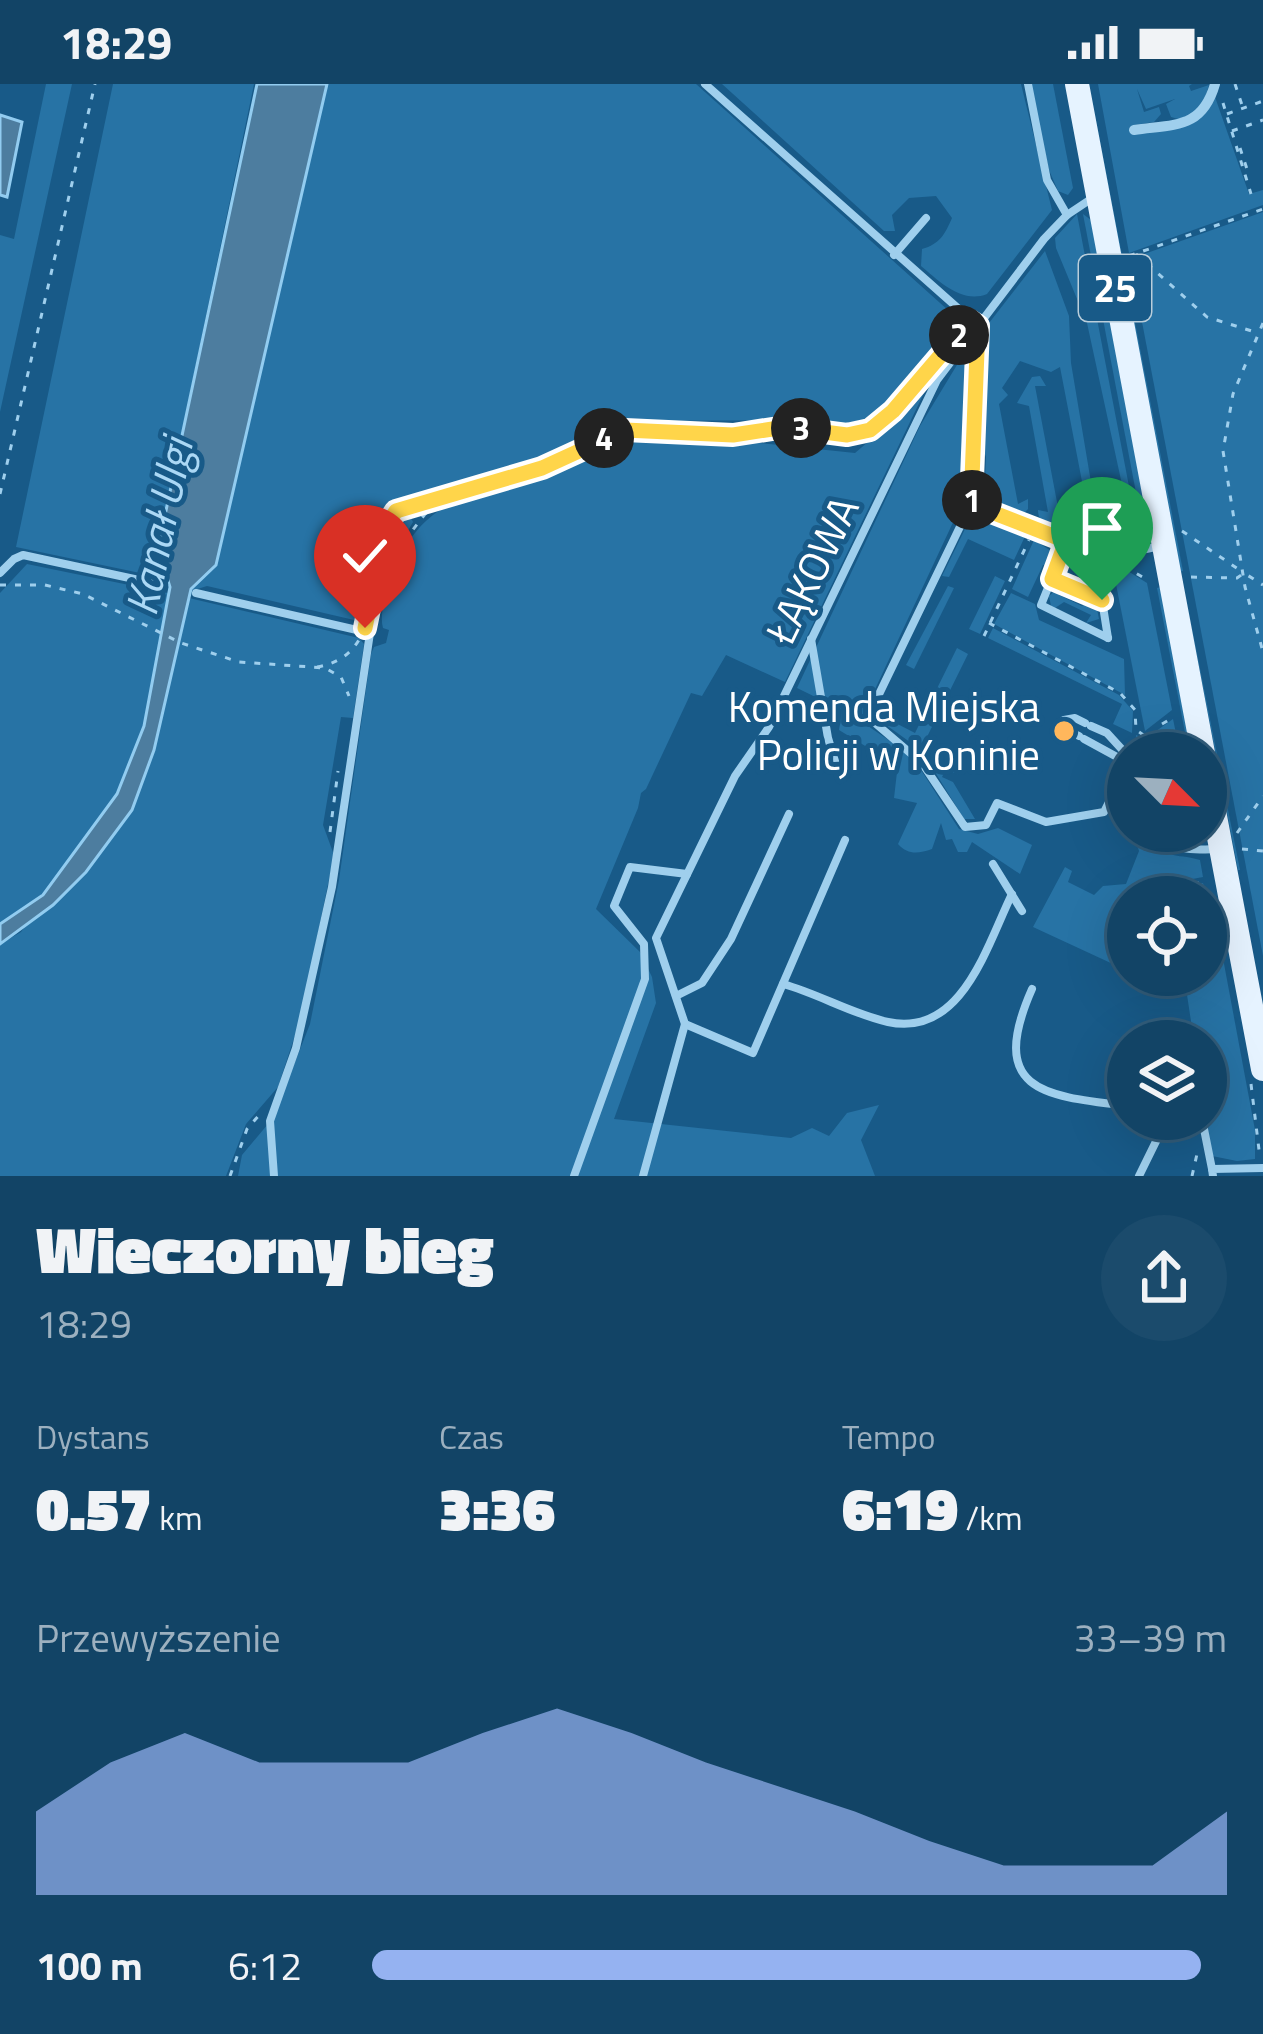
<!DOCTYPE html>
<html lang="pl">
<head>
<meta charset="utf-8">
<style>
  body { margin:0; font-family:"Titillium Web",sans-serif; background:#1b4b6c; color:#f1f3f6; height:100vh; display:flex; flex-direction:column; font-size:45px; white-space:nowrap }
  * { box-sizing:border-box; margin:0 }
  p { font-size:39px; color:#9cb0bf }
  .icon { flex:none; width:66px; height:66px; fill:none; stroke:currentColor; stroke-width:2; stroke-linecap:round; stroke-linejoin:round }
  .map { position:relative; height:1092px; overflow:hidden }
  .side { display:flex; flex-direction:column; background:#124466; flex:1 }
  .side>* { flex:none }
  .needle { width:78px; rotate:114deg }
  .fabs { position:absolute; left:1107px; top:648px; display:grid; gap:24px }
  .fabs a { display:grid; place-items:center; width:120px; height:120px; border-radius:50%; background:#124466; box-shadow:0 12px 48px #0002,0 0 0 3px #315c7a; font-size:60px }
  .pin { position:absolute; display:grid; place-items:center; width:102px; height:102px; color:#fff; margin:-123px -51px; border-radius:50% 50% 50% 0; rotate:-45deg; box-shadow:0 0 12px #0007 }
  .pin .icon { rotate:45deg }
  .km { position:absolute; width:60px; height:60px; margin:-30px; border-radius:50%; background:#222; color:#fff; font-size:33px; line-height:60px; text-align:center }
  .round { display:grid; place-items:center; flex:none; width:126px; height:126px; border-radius:63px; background:#1b4b6c }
  .head { display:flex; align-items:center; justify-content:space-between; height:204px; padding:0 36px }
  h1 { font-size:66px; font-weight:800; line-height:90px }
  .stats { display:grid; grid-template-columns:repeat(3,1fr); gap:18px; height:204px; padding:12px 36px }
  .stats div { display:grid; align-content:center }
  .stats b { font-size:60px; font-weight:800 }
  .stats small { font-size:33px; font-weight:400 }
  .stats p { font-size:33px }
  .chart { height:336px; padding:24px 36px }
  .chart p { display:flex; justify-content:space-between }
  .chart svg { width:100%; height:216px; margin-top:12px; fill:#95b2f1; opacity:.7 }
  ul { padding:0 36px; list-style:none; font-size:39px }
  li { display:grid; grid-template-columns:192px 144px 1fr; align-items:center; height:90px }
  li i { height:30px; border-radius:15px; background:#95b2f1 }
  .status { display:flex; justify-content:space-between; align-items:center; height:84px; padding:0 60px; background:#124466; direction:ltr }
  .status svg { height:33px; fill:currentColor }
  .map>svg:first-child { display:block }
  .green { fill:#2773a5 }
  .water { fill:#4d7d9f; stroke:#92ccf0; stroke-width:3 }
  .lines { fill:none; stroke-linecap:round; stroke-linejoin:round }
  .path { stroke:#9fcfed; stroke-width:3; stroke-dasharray:6 9; stroke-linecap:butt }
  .service { stroke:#9fcfed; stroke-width:8 }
  .pedestrian { stroke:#9fcfed; stroke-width:10 }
  .primary { stroke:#e6f3ff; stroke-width:24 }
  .path-bridge { stroke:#9fcfed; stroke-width:3; stroke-dasharray:6 9; stroke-linecap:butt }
  .route-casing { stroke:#fff; stroke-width:24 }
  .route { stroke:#ffd54a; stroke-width:15 }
  .poi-dot { fill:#ffb75c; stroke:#185a88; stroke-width:4.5 }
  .labels { text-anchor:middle; stroke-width:10; stroke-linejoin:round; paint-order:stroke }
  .shield { fill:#185a88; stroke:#bacedb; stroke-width:3 }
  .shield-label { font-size:39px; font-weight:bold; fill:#fff }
  .street-label { font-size:42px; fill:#fff; stroke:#185a88 }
  .poi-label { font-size:42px; fill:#fff; stroke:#185a88; text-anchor:end }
  .water-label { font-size:45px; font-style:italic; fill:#abd8f5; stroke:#185a88 }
</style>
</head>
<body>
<div class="status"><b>18:29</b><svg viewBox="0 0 49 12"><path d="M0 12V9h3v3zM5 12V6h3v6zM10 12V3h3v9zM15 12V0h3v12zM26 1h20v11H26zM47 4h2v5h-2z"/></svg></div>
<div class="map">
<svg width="1263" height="1092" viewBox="0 0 1263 1092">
  <rect width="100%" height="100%" fill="#185a88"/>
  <g class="green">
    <polygon points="46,0 72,0 0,328 0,151 14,155"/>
    <polygon points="113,0 254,0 158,464 171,500 164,494 16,463"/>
    <polygon points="327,0 696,0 959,236 956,244 871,338 855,342 793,336 635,337 634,340 611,344 554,375 391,423 382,442 391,444 401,429 409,430 413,438 387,483 373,537 367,539 207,502 191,507 217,479"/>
    <path d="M722 0H1021L1052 126 987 210C962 220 940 198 921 182L922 165C940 160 945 150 952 134L936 112 909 114 892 131 895 147H884Z"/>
    <polygon points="1030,0 1053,0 1073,104 1068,111 1058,107 1049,86"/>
    <polygon points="1089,0 1183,487 1180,488"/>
    <path d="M1098 0H1192L1189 2 1191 7 1209 1 1201 27 1178 35 1171 33 1166 20 1175 15 1146 25 1137 5 1144 28 1159 23 1161 30 1154 38 1134 41C1165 40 1202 47 1215 13L1249 110 1263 106V121L1129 169Z"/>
    <polygon points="1263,128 1263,872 1130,175"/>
    <polygon points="1077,130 1140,460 1134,462 1129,459 1134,456 1087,239 1056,164 1055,154"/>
    <polygon points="1083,130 1091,136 1149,445 1145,456"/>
    <polygon points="1045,167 1069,232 1071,279 1099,446 1102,454 1109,458 1107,465 1090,459 1081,447 1090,439 1060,283 1051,288 1020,277 1002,304 1008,311 999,320 1018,420 1028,415 1028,425 1021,432 984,419 986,373 981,360 985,250 989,239"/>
    <path d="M966 266 972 273 963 417 863 631 868 642 912 672 959 745 978 750 998 744 1032 761 1020 790 972 758 967 768H958L952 755 946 756 941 739 932 765C918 770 908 771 898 760L917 719 894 714 897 688 893 679 839 646 842 626 797 604 920 342Z"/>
    <path d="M935 286 785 598 726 571 702 612 691 609 646 705 641 709 638 724 596 825 640 868 652 893 656 919 614 1035 791 1054 812 1044 829 1052 847 1029 879 1021 861 1056 875 1092H238L242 1071 273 1034 310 940 339 796 371 570 374 563 386 559 389 546 383 544C379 530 386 513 390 499 420 405 480 413 558 383 582 374 602 358 626 349H633L634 355 712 361 751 358 855 369 889 340Z"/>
    <path d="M1040 292 1046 302H1035L1060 434 1071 441 1066 449C1052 446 1038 441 1038 426L1048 428 1029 322 1017 319 1032 293Z"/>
    <polygon points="982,434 1027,448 1014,476 968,455 949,493 942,492 965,445"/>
    <polygon points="1034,456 1056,470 1052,480 1043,481 1028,513 1012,505"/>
    <polygon points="27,480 168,509 144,642 117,710 43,811 0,840 0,509"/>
    <polygon points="1123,484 1147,499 1172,626 1145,647 1113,485"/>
    <polygon points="995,492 1005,497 980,550 969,545"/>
    <polygon points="1183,499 1240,786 1238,786"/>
    <polygon points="948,502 954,504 914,585 906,581"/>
    <polygon points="1059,503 1066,505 1059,511 1082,522 1091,516 1096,520 1099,535 1086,539 1091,531 1064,518 1055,524 1051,522 1049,512"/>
    <polygon points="1161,503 1189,656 1189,669 1157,504"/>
    <polygon points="1011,509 1035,520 1039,536 1124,575 1125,611 994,540"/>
    <polygon points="189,514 359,554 364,560 353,634 341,633 323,741 334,771 300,936 278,1003 246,1040 226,1092 0,1092 0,860 21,848 154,666"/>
    <polygon points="993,544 1119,611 1133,627 1132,649 1113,640 1122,620 988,554"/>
    <polygon points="957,564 968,570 924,659 914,661 882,638 880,631 915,649"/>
    <polygon points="1173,635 1180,669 1142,669 1136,662 1136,651 1145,655"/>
    <polygon points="937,676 961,687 959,691 946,685 942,693 953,698 975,735 964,735 935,688"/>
    <path d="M1144 747H1155C1167 779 1173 768 1200 776L1203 793 1187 796 1190 813H1128V818L1117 820 1128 887 1033 843 1065 783 1072 787 1068 798 1094 811 1103 802 1126 800 1139 767 1136 757 1146 753Z"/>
    <polygon points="1203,799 1222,869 1255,1046 1255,1075 1237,1077 1212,1072 1206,1033 1206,957 1194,957 1184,891 1206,891 1206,813 1196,813 1193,801"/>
  </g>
  <g class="water">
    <polygon points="257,0 327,0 216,481 191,505 154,666 132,726 86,788 53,821 0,860 0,840 43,811 117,710 144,642 170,503 158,464"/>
    <polygon points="0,31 22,38 7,113 0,111"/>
  </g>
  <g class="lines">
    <g class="path">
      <polyline points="1235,0 1242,21"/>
      <polyline points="1223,19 1251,110"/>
      <polyline points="1227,30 1263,17"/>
      <polyline points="1232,47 1263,36"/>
      <polyline points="1240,64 1247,85"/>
      <polyline points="1136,170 1207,233 1258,249"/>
      <polyline points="1129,172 1263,125"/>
      <polyline points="1263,239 1233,310 1223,367 1245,503 1263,568"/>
      <polyline points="0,410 95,0"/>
      <polyline points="1182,447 1244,489"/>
      <polyline points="1124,482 1149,497"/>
      <polyline points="1191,493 1237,494 1244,489 1263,501"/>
      <polyline points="0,501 45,501 83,510 181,559 239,578 325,584 341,593 349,612"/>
      <polyline points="368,533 389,433 400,425 452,411"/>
      <polyline points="989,539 1120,609 1135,626 1136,646 1145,652 1148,650 1154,657 1154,669"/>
      <polyline points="374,542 402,460 425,430 459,409 542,384 625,346 733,351 785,343 847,351 860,349 882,338 940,273"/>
      <polyline points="984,552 1029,456"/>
      <polyline points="1162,640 1174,633"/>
      <polyline points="330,748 338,687"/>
      <polyline points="1237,749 1263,712"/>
      <polyline points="1242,765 1263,767"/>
      <polyline points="1194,813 1191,800 1205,797"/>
      <polyline points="1251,1000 1260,1074"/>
      <polyline points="230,1092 247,1045 260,1030"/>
      <polyline points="1192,1092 1197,1070"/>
    </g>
    <g class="service">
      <polyline points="705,0 978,242 971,420 1109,473 1160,462"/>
      <polyline points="1028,0 1047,96 1067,131"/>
      <polyline points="894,171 926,134"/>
      <polyline points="971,420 868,633 922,679 965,743 986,741 997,719 1046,738 1104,728 1119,698 1128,692"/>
      <polyline points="1067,457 1041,521 1108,554"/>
      <polyline points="0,489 14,475 23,471 162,501"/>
      <polyline points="1052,495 1102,516 1108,554"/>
      <polyline points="196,509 370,549 332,803 296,964 270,1037 274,1092"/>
      <polyline points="811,555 828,654 838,687"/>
      <polyline points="1091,642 1107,649 1128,672"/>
      <polyline points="1079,652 1069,647 1064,636 1075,634 1085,639"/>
      <polyline points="1084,655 1128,679"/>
      <path d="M1163 747C1173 768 1193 766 1214 765"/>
      <polyline points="845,756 753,969 685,940 656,854 735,692 769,643 937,296 1044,155 1067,131 1094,113"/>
      <polyline points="993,780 1022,827"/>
      <path d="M783 900C819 910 852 930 888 938 962 954 987 861 1012 810"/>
      <path d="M1032 905C987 1007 1043 1012 1128 1022"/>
      <polyline points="676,912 702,899 731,855 789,730"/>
      <polyline points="1202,1035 1212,1085"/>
      <polyline points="574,1092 645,895 644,860 614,822 630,783 687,790"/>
      <polyline points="643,1092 685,940"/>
      <polyline points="1139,1092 1167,1035"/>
      <polyline points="1213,1092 1212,1085 1263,1084"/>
    </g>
    <path class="pedestrian" d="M1134 46C1175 40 1202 45 1215 0"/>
    <g class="primary">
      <polyline points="1077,0 1203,669"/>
      <polyline points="1206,685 1263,985"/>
    </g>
    <path class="path-bridge" d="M317 583C346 578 361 561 368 533"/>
  </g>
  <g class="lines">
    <defs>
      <polyline id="route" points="365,544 386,442 396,427 542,384 625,346 733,351 785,343 847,351 870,346 893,327 970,237 978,242 971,420 1066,457 1052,495 1102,516"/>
    </defs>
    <use href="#route" class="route-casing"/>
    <use href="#route" class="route"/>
  </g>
  <circle class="poi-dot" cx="1064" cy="647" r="12"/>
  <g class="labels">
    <rect class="shield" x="1079" y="171" width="72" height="66" rx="9"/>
    <g class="shield-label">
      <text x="1115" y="218">25</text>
    </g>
    <g class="street-label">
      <text transform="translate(812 486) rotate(-64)" y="15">ŁĄKOWA</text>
    </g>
    <g class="poi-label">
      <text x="1040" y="638">Komenda Miejska<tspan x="1040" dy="48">Policji w Koninie</tspan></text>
    </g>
    <g class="water-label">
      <text transform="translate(159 443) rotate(-78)" y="16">Kanał Ulgi</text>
    </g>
  </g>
</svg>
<div class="fabs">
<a><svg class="needle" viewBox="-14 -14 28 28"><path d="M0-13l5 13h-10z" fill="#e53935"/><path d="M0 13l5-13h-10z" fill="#9cb0bf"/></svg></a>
<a><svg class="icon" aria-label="locate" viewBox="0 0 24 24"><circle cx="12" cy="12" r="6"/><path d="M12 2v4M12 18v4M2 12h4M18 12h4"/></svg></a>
<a><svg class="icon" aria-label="layers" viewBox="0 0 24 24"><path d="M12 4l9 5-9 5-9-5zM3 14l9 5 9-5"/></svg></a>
</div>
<div class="pin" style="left:1102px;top:516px;background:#1e9e55"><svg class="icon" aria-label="arrive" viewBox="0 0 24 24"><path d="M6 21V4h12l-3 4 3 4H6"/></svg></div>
<div class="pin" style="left:365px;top:544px;background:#d93025"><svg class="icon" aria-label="check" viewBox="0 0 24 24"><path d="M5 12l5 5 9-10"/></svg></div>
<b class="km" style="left:972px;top:416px">1</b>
<b class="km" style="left:959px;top:251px">2</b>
<b class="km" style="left:801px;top:344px">3</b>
<b class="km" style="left:604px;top:354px">4</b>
</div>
<section class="side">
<div class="head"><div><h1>Wieczorny bieg</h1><p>18:29</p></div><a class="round"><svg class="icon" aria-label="share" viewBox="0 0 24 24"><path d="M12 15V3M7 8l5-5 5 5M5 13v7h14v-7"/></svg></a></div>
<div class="stats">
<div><p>Dystans</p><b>0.57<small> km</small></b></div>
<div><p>Czas</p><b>3:36</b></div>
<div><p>Tempo</p><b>6:19<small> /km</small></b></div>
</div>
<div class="chart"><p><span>Przewyższenie</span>33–39 m</p>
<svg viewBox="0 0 160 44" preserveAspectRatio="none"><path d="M0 44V27L10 17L20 11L30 17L40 17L50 17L60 11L70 6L80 11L90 17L100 22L110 27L120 33L130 38L140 38L150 38L160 27V44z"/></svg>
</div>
<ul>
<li><b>100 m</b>6:12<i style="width:97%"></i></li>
</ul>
</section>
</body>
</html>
